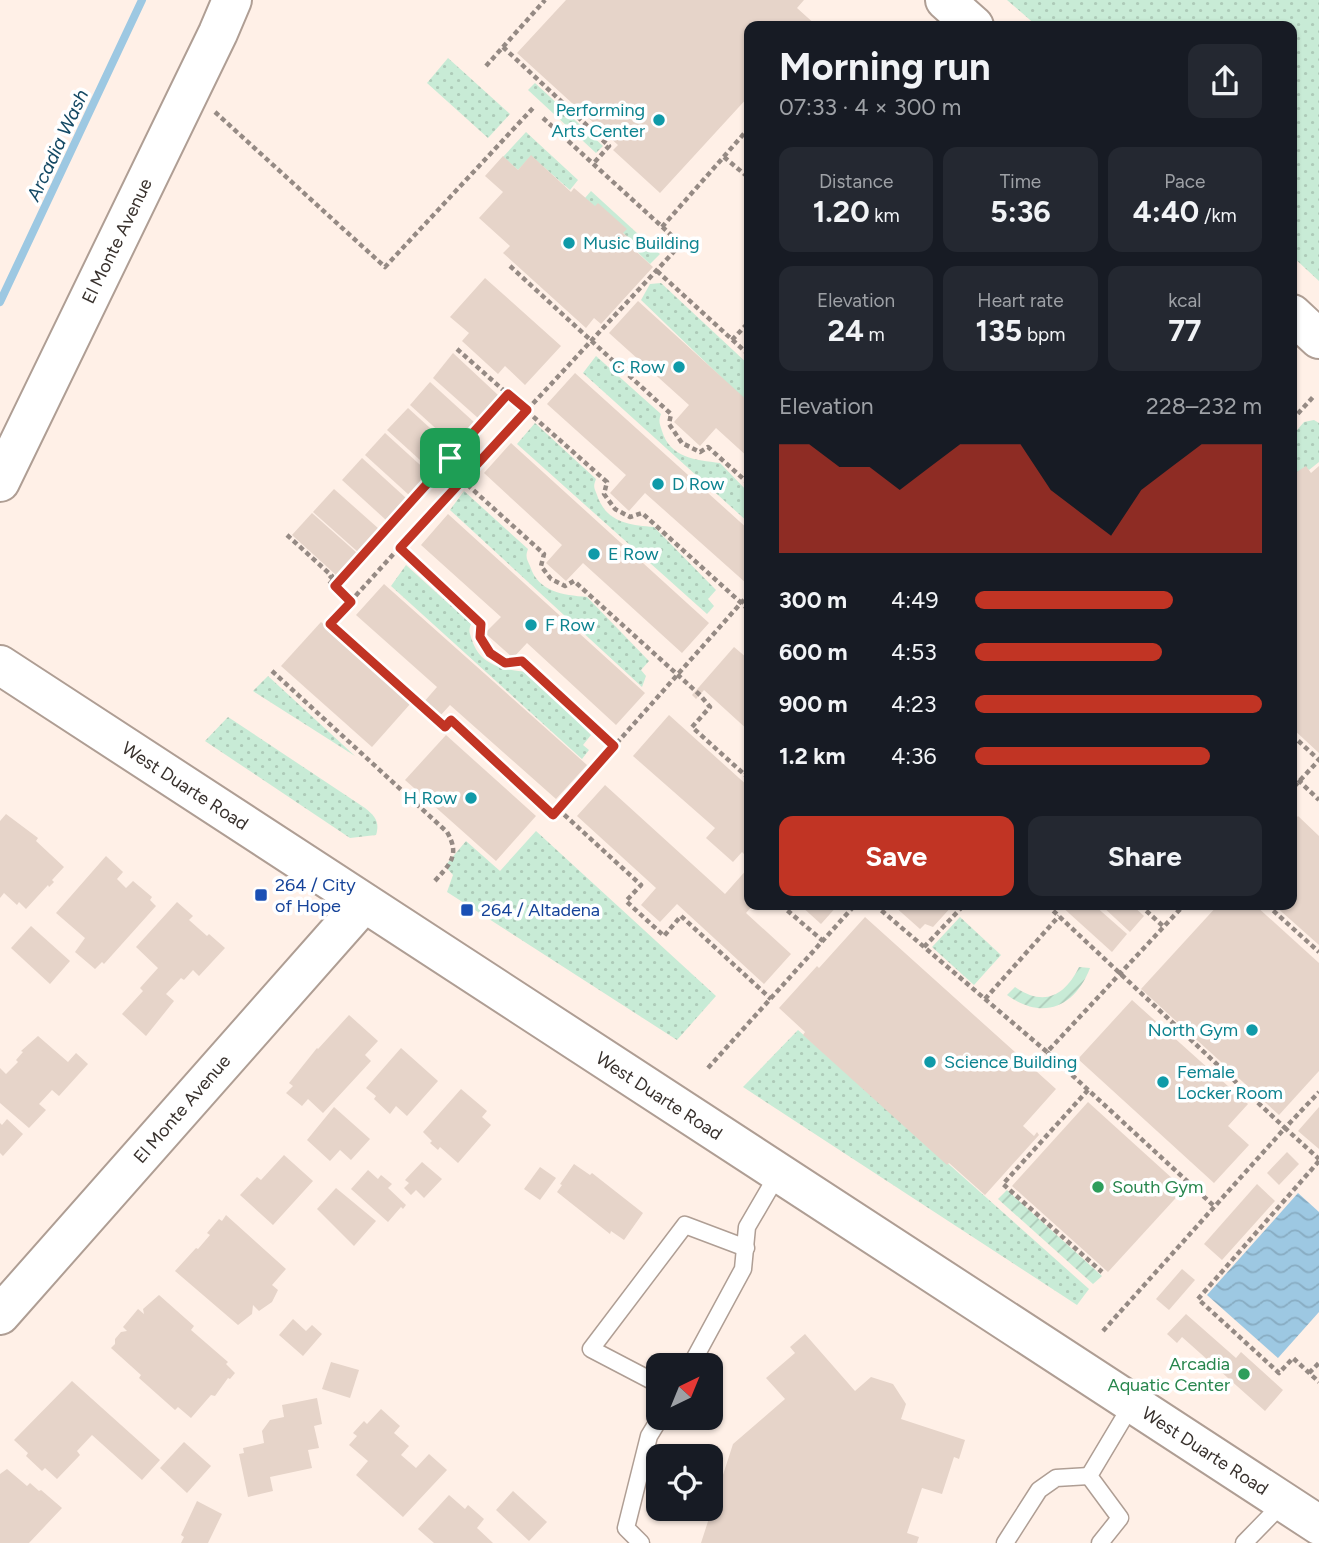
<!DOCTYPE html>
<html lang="en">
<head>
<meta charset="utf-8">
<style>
  body { margin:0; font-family:Figtree,sans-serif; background:#242831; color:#f1f3f6; height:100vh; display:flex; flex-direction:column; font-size:26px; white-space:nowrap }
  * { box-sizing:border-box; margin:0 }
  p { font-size:23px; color:#9ea1a6 }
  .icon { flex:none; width:38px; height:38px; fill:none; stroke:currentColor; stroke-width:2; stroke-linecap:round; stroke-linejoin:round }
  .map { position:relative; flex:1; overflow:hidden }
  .panel { position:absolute; left:744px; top:21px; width:553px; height:889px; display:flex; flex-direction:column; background:#171b24; border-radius:14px; box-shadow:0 2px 5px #0004 }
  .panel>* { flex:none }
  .needle { width:46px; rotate:43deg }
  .buttons { position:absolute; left:646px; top:1353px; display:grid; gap:14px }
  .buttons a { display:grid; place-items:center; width:77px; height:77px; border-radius:14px; background:#171b24; box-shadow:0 2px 5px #0004; font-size:35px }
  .pin { position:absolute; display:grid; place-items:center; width:60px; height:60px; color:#fff; margin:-30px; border-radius:14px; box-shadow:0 4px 10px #0006 }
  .round { display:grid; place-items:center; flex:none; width:74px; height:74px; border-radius:14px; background:#242831 }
  .summary { display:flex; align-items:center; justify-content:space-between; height:119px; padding:0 35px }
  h1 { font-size:38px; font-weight:700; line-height:52px }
  .metrics { display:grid; grid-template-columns:repeat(3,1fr); gap:10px; height:119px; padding:7px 35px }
  .metrics div { display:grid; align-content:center; border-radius:14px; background:#242831; text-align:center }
  .metrics b { font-size:30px; font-weight:700 }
  .metrics small { font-size:19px; font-weight:400 }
  .metrics p { font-size:19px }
  .chart { height:196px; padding:14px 35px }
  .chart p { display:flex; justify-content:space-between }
  .chart svg { width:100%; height:126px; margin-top:7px; fill:#c13424; opacity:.7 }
  .action { display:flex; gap:14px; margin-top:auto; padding:14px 35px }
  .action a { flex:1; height:80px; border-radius:14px; background:#c13424; color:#fff; font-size:28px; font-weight:700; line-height:80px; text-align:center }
  .action a+a { background:#242831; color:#f1f3f6 }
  ul { padding:0 35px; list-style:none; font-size:23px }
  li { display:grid; grid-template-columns:112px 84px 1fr; align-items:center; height:52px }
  li i { height:18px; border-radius:9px; background:#c13424 }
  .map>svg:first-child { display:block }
  .grass { fill:url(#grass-dots) }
  .garden { fill:url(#garden-furrows) }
  .water { fill:url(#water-waves) }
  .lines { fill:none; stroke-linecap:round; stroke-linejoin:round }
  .stream { stroke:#9dc8e2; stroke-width:8 }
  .building { fill:#e6d4c9 }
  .service-casing { stroke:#af9e94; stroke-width:19 }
  .tertiary-casing { stroke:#af9e94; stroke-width:42 }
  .secondary-casing { stroke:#af9e94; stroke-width:42 }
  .path { stroke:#958a84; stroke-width:4.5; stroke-dasharray:5 3.5; stroke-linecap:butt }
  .service { stroke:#fff; stroke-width:16 }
  .tertiary { stroke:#fff; stroke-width:38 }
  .secondary { stroke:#fff; stroke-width:38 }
  .route-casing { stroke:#fff; stroke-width:14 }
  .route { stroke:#c13424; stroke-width:9 }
  .culture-dot { fill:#0f9aa8; stroke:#fff; stroke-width:2.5 }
  .transit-dot { fill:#1a4fb4; stroke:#fff; stroke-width:2.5 }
  .leisure-dot { fill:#2e9e5b; stroke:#fff; stroke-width:2.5 }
  .labels { text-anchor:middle; stroke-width:7; stroke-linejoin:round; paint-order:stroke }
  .culture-label { font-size:18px; fill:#0d838f; stroke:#fff; text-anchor:start }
  .street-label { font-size:18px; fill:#38312d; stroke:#fff }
  .transit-label { font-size:18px; fill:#164399; stroke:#fff; text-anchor:start }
  .leisure-label { font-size:18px; fill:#27864d; stroke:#fff; text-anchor:start }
  .water-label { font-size:19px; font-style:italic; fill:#144964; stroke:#fff }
</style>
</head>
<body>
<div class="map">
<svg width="1319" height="1543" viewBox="0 0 1319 1543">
  <defs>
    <pattern id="grass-dots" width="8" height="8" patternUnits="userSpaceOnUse" patternTransform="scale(1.75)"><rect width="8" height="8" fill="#c8ebd6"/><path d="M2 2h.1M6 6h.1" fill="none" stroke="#adcab8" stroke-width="1.8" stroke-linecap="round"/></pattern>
    <pattern id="garden-furrows" width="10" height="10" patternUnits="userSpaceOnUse" patternTransform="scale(1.75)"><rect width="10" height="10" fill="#c8ebd6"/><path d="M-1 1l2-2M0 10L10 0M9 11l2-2" fill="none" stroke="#adcab8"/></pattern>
    <pattern id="water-waves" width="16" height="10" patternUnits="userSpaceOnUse" patternTransform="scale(1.75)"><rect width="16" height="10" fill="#9dc8e2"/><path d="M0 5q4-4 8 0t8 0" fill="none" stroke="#88acc2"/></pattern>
  </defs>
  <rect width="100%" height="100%" fill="#fff0e7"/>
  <g class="grass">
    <polygon points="1007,0 1319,0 1319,281 1292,256 1292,26 1037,26"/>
    <polygon points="448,58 510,114 488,138 427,83"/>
    <polygon points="535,83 603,146 596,153 528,90"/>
    <polygon points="526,132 578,180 570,190 531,156 518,170 503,157"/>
    <polygon points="591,191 660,254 650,264 630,245 633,242 585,198"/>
    <polygon points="661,283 749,365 749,404 641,300 650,284"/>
    <path d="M596 356 661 414C658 422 660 424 662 431 670 458 696 460 720 463L749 493V523L583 373Z"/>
    <polygon points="1314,420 1319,423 1319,462 1309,470 1305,467 1292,476 1292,436 1304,422"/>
    <path d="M535 423 596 479C593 487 594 487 597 495 606 522 628 525 654 527L716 590 708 599 714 606 707 614 517 444Z"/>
    <path d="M464 491 528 549C525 557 527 559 530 566 538 592 563 595 587 597L649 661 641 670 646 676 642 687 450 510Z"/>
    <path d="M406 565 471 624C468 632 470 633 472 640 480 666 505 670 529 672L591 735 583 745 589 750 582 759 391 586Z"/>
    <polygon points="268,676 355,756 253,691"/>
    <path d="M228 717 365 808C375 816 380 822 376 835L350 838 205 741Z"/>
    <polygon points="536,831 716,996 677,1040 447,892 453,875 445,866 466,841 500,871"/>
    <polygon points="960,917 1001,955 974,985 932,947"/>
    <polygon points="798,1030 1089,1289 1077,1305 743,1087"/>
  </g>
  <g class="garden">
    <path d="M1079 967 1090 968C1075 1007 1043 1021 1007 995L1015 987C1044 1007 1065 996 1079 967Z"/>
    <polygon points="1007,1190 1102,1276 1093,1284 998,1199"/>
  </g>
  <polygon class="water" points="1298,1193 1319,1212 1319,1312 1278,1358 1207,1295"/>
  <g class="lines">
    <polyline class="stream" points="0,302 142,0"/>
  </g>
  <g class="building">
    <polygon points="566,0 804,0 797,8 817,26 749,26 749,96 660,193 613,150 618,145 517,53"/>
    <polygon points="531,155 571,192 574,188 595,206 598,203 627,229 623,233 633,241 629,245 653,267 601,324 594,318 586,328 503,253 510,246 479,218 503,192 485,176 503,156 518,170"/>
    <polygon points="485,278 561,346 525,385 505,366 498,374 462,341 469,333 450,317"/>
    <polygon points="638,301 749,402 749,458 716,428 700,446 674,422 689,405 609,333"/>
    <polygon points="453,353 498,395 478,418 433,378"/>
    <polygon points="575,373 749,530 749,579 746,583 645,493 629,511 610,493 626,475 547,404"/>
    <polygon points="430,382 475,423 454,445 410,405"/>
    <polygon points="408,408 452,448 431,470 387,430"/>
    <polygon points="385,433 429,473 409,495 365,455"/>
    <polygon points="511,443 709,623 682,653 583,563 566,581 546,563 562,545 484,473"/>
    <polygon points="362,458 406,498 386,520 342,480"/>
    <polygon points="1306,466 1311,473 1319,466 1319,753 1292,728 1292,475"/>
    <polygon points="334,489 379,529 358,552 313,512"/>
    <polygon points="312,513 357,553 336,575 292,535"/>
    <polygon points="448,514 645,693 616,725 527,643 513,658 485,633 501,617 421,545"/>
    <polygon points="384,584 587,765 556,799 450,705 439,717 423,703 437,687 356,615"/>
    <polygon points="321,622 411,703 372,747 281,666"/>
    <polygon points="734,647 747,658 749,655 749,731 704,690 696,699 692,695"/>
    <polygon points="669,715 749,787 749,859 742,852 733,862 706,838 715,828 633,756"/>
    <polygon points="446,735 536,816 496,861 405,780"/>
    <polygon points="605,785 725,894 749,867 749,905 753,905 746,913 791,954 764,984 677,904 660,922 641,905 656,888 577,816"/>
    <polygon points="6,814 38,838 36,841 64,867 52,880 54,882 49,887 48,885 26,909 19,902 17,905 4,893 0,898 0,821"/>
    <polygon points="1298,816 1319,836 1319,945 1274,905 1292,905 1292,823"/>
    <polygon points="106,856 123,872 117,879 126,888 133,881 152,897 150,900 156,906 104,964 102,962 95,969 75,952 85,938 56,913"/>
    <polygon points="177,902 193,916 189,920 207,936 209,934 225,948 199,976 193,970 184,980 181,978 166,994 174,1001 146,1036 122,1014 143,991 140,988 158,968 136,947"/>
    <polygon points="800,905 838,905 821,924"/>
    <polygon points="893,905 953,905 933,927 925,924 920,929"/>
    <polygon points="1060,905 1094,905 1127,934 1112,952"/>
    <polygon points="1101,905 1132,905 1144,916 1130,932"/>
    <polygon points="1218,905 1255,905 1319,963 1319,1071 1279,1115 1141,989"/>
    <polygon points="865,917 1056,1089 1023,1126 1034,1136 1037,1132 1039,1135 985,1195 949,1163 947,1165 803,1035 805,1032 779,1008 817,966 819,968"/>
    <polygon points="31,926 70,961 50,984 11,948"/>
    <polygon points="1132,1000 1248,1104 1228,1126 1249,1145 1214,1183 1078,1059"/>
    <polygon points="349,1015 378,1041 365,1055 371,1061 323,1113 308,1099 302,1106 286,1093 293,1086 289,1083 317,1048 318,1049"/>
    <polygon points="38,1036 68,1062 76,1053 88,1064 59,1096 52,1090 39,1104 46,1110 29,1128 0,1103 0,1068 6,1074 18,1062 16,1060 23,1052 21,1051"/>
    <polygon points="401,1048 438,1081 407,1116 396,1106 390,1114 374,1099 376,1096 366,1088"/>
    <polygon points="461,1089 487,1111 482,1117 491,1125 458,1163 440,1147 438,1150 430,1143 432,1141 423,1132"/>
    <polygon points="1088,1102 1184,1189 1108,1272 1012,1186"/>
    <polygon points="334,1107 370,1139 351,1160 340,1150 330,1161 307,1140"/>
    <polygon points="1319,1107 1319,1149 1298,1131"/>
    <polygon points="7,1119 23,1134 3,1156 0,1153 0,1123 2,1125"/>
    <polygon points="1287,1152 1299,1164 1279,1185 1267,1173"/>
    <polygon points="284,1155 313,1181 273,1225 240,1195 257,1177 261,1180"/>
    <polygon points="422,1162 442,1179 424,1198 416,1190 411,1195 404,1188 409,1183 405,1180"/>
    <polygon points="574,1164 590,1175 592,1173 643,1213 624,1240 611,1231 610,1234 557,1192 562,1185 560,1184"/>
    <polygon points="540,1167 556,1178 540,1200 524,1189"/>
    <polygon points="368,1170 378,1179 381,1175 392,1184 388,1188 406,1205 403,1209 401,1207 388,1222 351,1189"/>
    <polygon points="1257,1184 1275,1201 1222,1260 1204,1244"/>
    <polygon points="336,1188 376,1221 354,1246 317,1209"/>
    <polygon points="226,1215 286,1269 272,1285 278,1290 272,1302 259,1311 253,1305 252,1314 238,1325 175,1271 196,1248 198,1249 210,1235 207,1233 219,1219 222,1221"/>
    <polygon points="1182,1269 1195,1280 1169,1310 1156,1299"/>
    <polygon points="159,1295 194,1326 191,1330 228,1362 226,1364 235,1373 230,1379 228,1378 215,1396 211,1395 191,1418 178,1407 175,1410 139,1378 141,1375 111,1348 115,1344 115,1339 121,1332 127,1331 123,1327 138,1309 144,1314 143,1309"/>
    <polygon points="1186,1314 1236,1358 1241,1352 1283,1390 1265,1411 1182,1337 1177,1343 1167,1334"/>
    <polygon points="293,1319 306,1331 312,1325 322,1334 303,1356 279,1335"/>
    <polygon points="805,1334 855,1391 871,1377 893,1384 906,1404 901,1419 965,1440 959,1459 954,1457 942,1494 922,1488 907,1533 919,1537 917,1543 701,1543 733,1444 785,1399 766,1378 795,1353 790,1347"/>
    <polygon points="331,1362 359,1370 350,1398 322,1389"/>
    <polygon points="72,1381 160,1460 142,1480 92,1435 77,1451 80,1455 57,1479 45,1468 42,1471 26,1456 28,1453 14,1440"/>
    <polygon points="317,1398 322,1424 314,1426 319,1448 308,1450 312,1468 270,1477 273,1491 248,1497 239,1454 244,1453 243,1448 264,1443 262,1431 270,1420 284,1417 282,1405"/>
    <polygon points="381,1409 400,1426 394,1433 409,1446 401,1455 416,1468 429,1454 447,1470 403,1517 356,1475 368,1461 349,1445 357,1436 353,1433 364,1421 367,1424"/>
    <polygon points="184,1442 211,1466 187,1493 160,1468"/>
    <polygon points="7,1469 27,1486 30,1483 39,1491 41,1490 62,1508 29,1543 0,1543 0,1474"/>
    <polygon points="513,1491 547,1522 529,1541 496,1510"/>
    <polygon points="449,1495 465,1509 468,1505 484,1519 477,1528 493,1543 434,1543 418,1529"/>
    <polygon points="197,1501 222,1514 208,1543 181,1543 184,1537 181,1535"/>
  </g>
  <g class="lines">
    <defs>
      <g id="service">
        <polyline points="691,1365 743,1269 747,1227 778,1174"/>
        <polyline points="658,1384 591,1349 685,1225 746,1248"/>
        <polyline points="641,1543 626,1528 649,1436 660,1418"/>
        <polyline points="1005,1543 1039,1490 1056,1478 1089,1476"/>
        <polyline points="1100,1543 1120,1518 1089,1476 1132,1404"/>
        <polyline points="1244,1543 1284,1502"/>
      </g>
      <g id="tertiary">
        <polyline points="0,482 218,33 232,0"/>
        <polyline points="0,1315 364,903"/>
      </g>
      <g id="secondary">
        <polyline points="945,0 974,26"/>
        <polyline points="1292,314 1319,339"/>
        <polyline points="0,665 1319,1525"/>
      </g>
    </defs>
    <use href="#service" class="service-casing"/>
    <use href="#tertiary" class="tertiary-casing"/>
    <use href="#secondary" class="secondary-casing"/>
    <g class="path">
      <polyline points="503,47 609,146 593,164"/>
      <polyline points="486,66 545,0"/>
      <polyline points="215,112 385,267 533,108"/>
      <polyline points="543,118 681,244 399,548 481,624 479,637 490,653 505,663 522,661 614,746"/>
      <polyline points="724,157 749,178"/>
      <polyline points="662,227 749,128"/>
      <polyline points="510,266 671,414 669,424 682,443 700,452 708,447 749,484"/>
      <polyline points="657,271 749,355"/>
      <polyline points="732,340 749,322"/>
      <polyline points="457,349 607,482 604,494 615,509 630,517 642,513 749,610"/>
      <polyline points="1292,420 1314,396"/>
      <polyline points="461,479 544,554 541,566 551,579 565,586 574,581 700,695 710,707 692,727 745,775 749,771"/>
      <polyline points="287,535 332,576 328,580 335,586"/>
      <polyline points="399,548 330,624 445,727 451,720 553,815 749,594"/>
      <polyline points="351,602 335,586 507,394"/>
      <path d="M272 671 447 832C461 856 449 865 433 883"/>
      <polyline points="1292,735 1319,760 1292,789"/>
      <polyline points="1292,774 1319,800"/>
      <polyline points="558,809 641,885 626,901 664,936 681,916 771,999"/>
      <polyline points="781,905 823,941"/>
      <polyline points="875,905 1047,1052 1184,905"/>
      <polyline points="1047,905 1285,1128 1319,1092"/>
      <polyline points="1140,905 1164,927"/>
      <polyline points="1267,905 1319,952"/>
      <polyline points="924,947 964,905"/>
      <polyline points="985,999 1059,916"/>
      <polyline points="1047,1052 1214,1206"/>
      <polyline points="708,1068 855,905"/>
      <polyline points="1088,1090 1003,1184 1102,1272"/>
      <polyline points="1319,1161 1198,1299 1279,1373 1293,1358 1319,1382"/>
      <polyline points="1103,1331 1285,1128 1319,1159"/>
      <polyline points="1309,1373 1319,1363"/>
    </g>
    <use href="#service" class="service"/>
    <use href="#tertiary" class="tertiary"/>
    <use href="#secondary" class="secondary"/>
  </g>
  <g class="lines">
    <defs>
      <polygon id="route" points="508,394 527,410 400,548 481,624 480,637 490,653 505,663 522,661 614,746 553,815 451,720 445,727 330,624 351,602 335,586"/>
    </defs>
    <use href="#route" class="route-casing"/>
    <use href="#route" class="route"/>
  </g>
  <g class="culture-dot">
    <circle cx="659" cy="120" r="7"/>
    <circle cx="569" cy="243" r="7"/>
    <circle cx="679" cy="367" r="7"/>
    <circle cx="658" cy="484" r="7"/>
    <circle cx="594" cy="554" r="7"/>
    <circle cx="531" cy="625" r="7"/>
    <circle cx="471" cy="798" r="7"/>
    <circle cx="1252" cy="1030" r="7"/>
    <circle cx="930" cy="1062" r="7"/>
    <circle cx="1163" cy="1082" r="7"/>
  </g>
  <g class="transit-dot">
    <rect x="254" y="888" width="14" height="14" rx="3.5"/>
    <rect x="460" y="903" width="14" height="14" rx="3.5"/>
  </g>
  <g class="leisure-dot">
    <circle cx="1098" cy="1187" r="7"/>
    <circle cx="1244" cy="1374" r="7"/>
  </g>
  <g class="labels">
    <g class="culture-label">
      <text x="645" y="116" text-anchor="end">Performing<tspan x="645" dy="21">Arts Center</tspan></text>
      <text x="583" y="249">Music Building</text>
      <text x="665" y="373" text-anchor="end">C Row</text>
      <text x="672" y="490">D Row</text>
      <text x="608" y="560">E Row</text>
      <text x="545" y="631">F Row</text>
      <text x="457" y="804" text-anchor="end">H Row</text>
      <text x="1238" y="1036" text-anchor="end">North Gym</text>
      <text x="944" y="1068">Science Building</text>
      <text x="1177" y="1078">Female<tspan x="1177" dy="21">Locker Room</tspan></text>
    </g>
    <g class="street-label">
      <text transform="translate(117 241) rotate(-64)" y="6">El Monte Avenue</text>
      <text transform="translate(185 786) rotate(33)" y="6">West Duarte Road</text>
      <text transform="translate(659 1096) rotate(33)" y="6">West Duarte Road</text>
      <text transform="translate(182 1109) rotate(-49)" y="6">El Monte Avenue</text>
      <text transform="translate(1205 1451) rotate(33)" y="6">West Duarte Road</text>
    </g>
    <g class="transit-label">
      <text x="275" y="891">264 / City<tspan x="275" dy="21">of Hope</tspan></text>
      <text x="481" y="916">264 / Altadena</text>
    </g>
    <g class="leisure-label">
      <text x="1112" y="1193">South Gym</text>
      <text x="1230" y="1370" text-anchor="end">Arcadia<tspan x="1230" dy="21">Aquatic Center</tspan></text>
    </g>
    <g class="water-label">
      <text transform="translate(57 145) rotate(-65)" y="7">Arcadia Wash</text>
    </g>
  </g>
</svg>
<div class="buttons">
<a><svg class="needle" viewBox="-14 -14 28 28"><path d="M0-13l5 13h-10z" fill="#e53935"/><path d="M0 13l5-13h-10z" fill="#9ea1a6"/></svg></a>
<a><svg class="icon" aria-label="locate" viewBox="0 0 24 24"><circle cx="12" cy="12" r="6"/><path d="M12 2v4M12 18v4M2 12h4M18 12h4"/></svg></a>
</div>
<div class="pin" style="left:450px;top:458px;background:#1e9e55"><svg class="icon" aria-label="arrive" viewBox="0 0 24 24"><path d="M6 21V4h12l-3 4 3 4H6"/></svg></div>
<section class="panel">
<div class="summary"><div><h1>Morning run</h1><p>07:33 · 4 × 300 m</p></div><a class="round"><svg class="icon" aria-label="share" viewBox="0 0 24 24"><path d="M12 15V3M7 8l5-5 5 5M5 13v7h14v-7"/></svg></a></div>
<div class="metrics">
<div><p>Distance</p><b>1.20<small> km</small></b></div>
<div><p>Time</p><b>5:36</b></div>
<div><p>Pace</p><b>4:40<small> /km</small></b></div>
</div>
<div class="metrics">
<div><p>Elevation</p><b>24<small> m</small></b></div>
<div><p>Heart rate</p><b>135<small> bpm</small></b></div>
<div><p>kcal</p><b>77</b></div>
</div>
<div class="chart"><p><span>Elevation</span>228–232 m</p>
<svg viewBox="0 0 160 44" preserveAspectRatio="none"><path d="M0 44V6L10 6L20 14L30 14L40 22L50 14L60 6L70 6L80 6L90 22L100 30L110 38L120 22L130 14L140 6L150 6L160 6V44z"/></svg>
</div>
<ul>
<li><b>300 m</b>4:49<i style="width:69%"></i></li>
<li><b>600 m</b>4:53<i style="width:65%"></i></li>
<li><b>900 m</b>4:23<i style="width:100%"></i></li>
<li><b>1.2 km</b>4:36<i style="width:82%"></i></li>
</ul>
<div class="action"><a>Save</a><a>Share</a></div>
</section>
</div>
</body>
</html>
